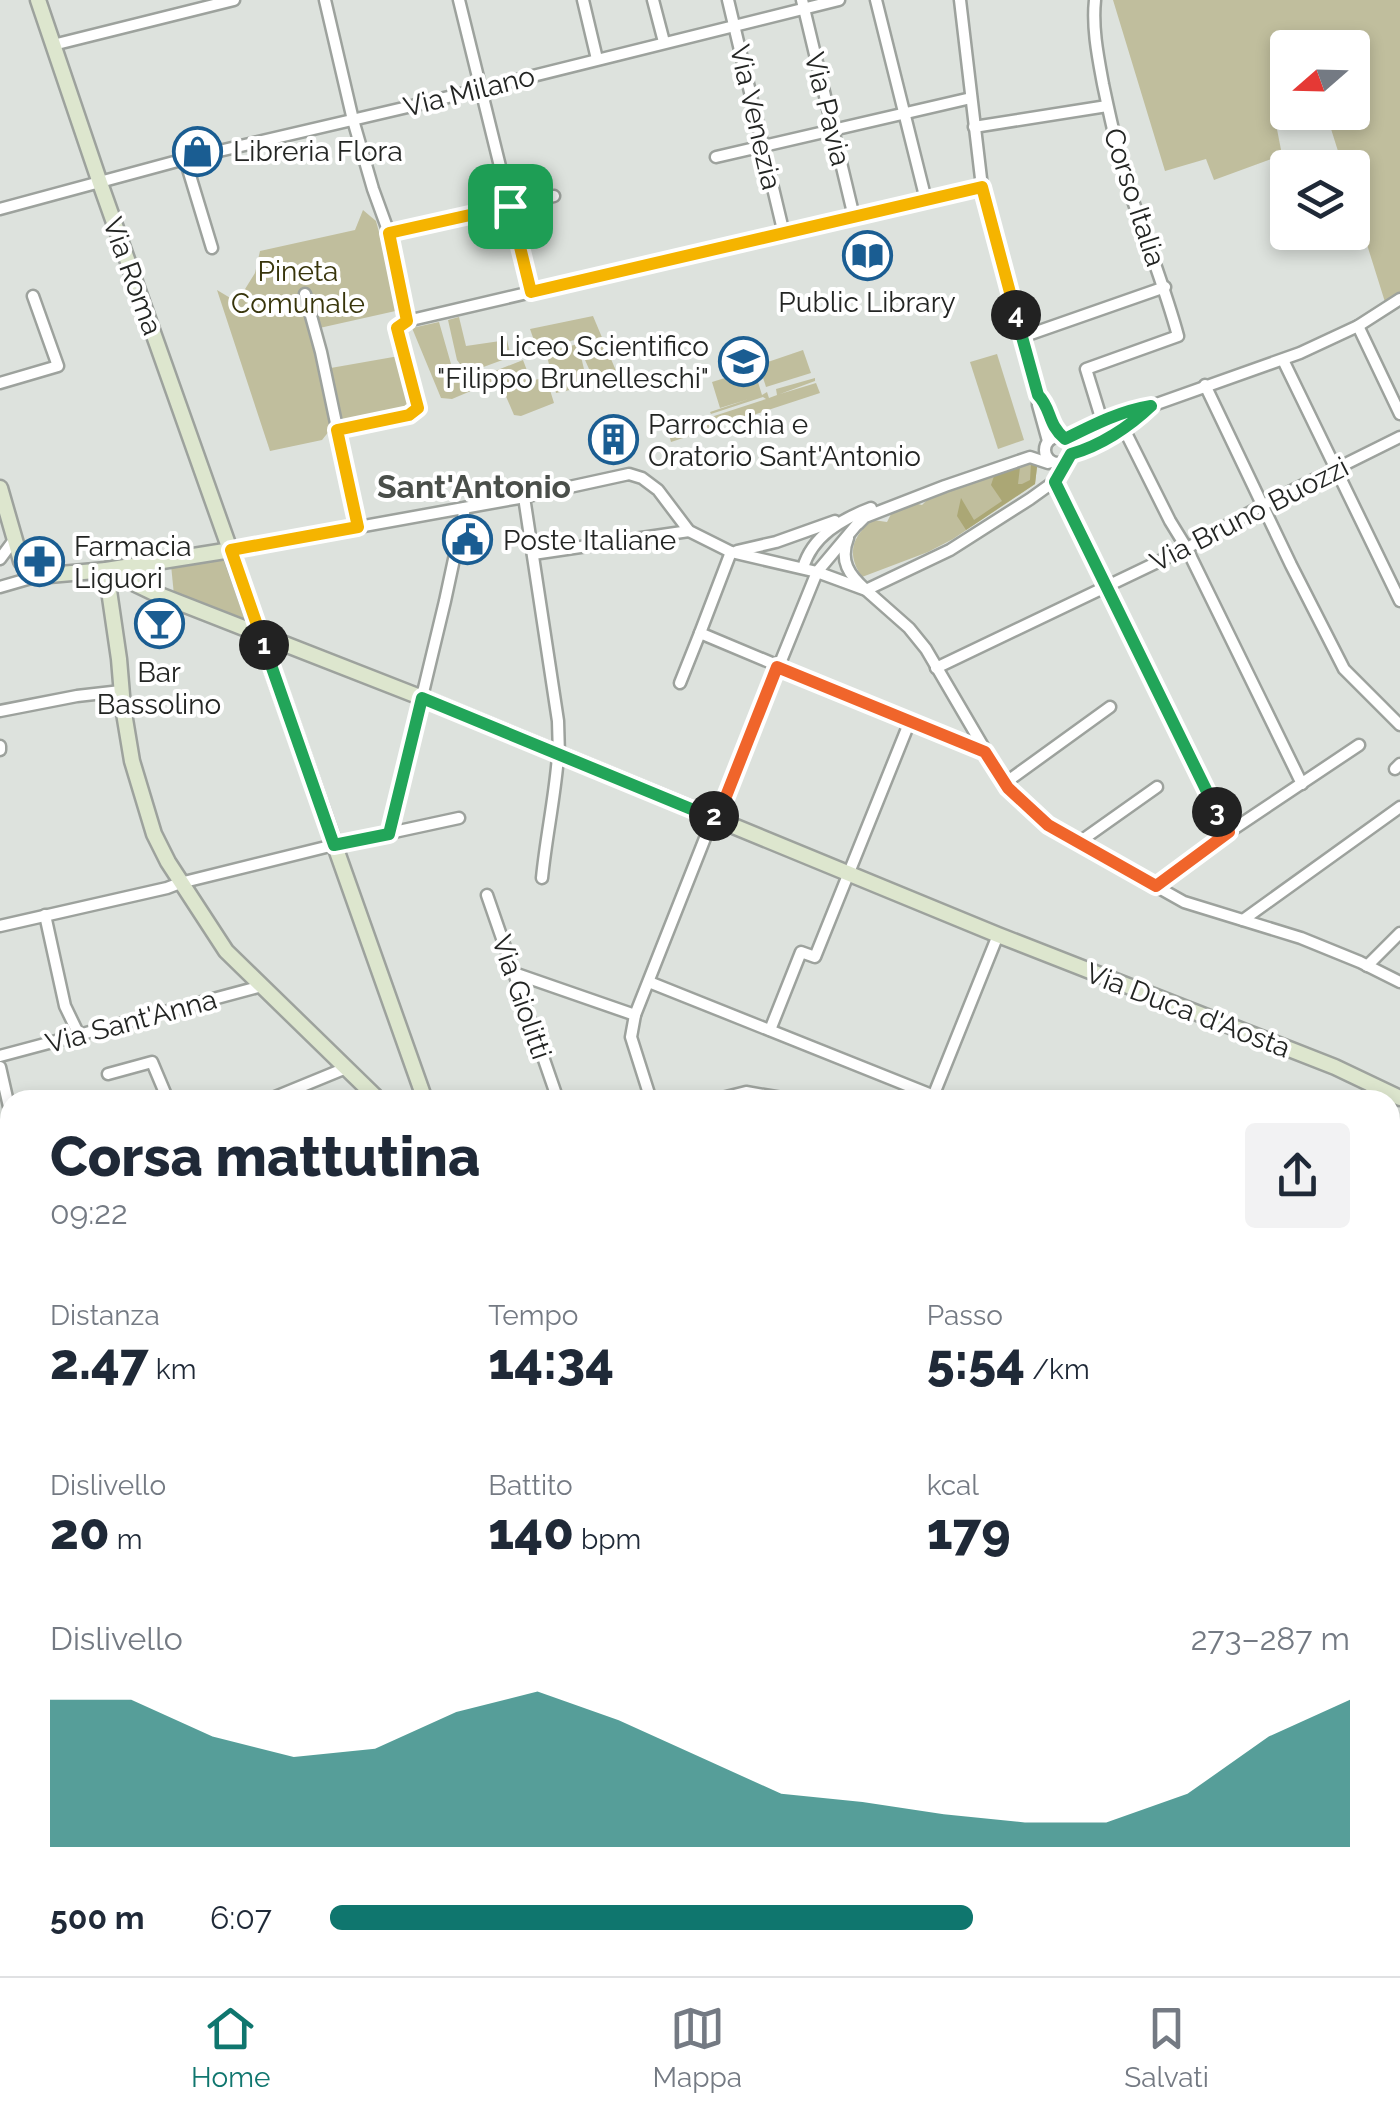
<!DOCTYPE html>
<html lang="it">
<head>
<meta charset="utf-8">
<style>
  body { margin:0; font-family:Raleway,sans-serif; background:#f2f2f3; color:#1f2937; height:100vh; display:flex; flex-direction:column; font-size:38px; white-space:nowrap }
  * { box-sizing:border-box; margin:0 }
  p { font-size:32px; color:#747a83 }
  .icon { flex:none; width:55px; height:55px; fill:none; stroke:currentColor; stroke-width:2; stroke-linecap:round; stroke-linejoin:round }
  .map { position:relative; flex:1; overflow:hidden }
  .side { position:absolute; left:0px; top:1090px; width:1400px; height:888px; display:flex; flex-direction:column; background:#fff; border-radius:30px 30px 0 0; box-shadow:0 5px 15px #0003 }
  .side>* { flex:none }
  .needle { width:65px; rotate:250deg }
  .fabs { position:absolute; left:1270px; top:30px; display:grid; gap:20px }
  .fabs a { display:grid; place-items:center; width:100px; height:100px; border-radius:10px; background:#fff; box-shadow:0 5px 15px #0003; font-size:50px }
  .pin { position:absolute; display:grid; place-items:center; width:85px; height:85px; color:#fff; margin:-42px; border-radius:20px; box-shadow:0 5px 15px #0006 }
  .km { position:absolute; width:50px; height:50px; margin:-25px; border-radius:50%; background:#222; color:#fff; font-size:28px; line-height:50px; text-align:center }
  .round { display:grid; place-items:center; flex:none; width:105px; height:105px; border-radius:10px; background:#f2f2f3 }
  .head { display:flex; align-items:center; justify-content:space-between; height:170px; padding:0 50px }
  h1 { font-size:55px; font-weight:800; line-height:75px }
  .figures { display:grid; grid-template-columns:repeat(3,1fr); gap:15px; height:170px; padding:10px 50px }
  .figures div { display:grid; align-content:center }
  .figures b { font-size:50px; font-weight:800 }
  .figures small { font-size:28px; font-weight:400 }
  .figures p { font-size:28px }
  .chart { height:280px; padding:20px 50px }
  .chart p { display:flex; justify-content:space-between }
  .chart svg { width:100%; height:180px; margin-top:10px; fill:#0f766e; opacity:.7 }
  ul { padding:0 50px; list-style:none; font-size:32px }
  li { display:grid; grid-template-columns:160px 120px 1fr; align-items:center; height:75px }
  li i { height:25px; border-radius:12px; background:#0f766e }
  .menu { display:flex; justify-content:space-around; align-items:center; height:140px; border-top:2px solid #e0e1e3; background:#fff; font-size:28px; color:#747a83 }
  .menu a { display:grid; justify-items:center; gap:5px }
  .menu .selected { color:#0f766e }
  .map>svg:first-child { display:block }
  .green { fill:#c0be9d }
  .forest { fill:#aba775 }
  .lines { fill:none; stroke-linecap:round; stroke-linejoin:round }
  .street-casing { stroke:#9da29d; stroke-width:15 }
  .secondary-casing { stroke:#9da29d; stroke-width:19 }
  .street { stroke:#fff; stroke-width:10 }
  .secondary { stroke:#dde6ce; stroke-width:14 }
  .split-1-casing { stroke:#fff; stroke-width:20 }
  .split-2-casing { stroke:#fff; stroke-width:20 }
  .split-3-casing { stroke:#fff; stroke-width:20 }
  .split-4-casing { stroke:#fff; stroke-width:20 }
  .split-5-casing { stroke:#fff; stroke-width:20 }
  .split-1 { stroke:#f5b400; stroke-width:12 }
  .split-2 { stroke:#22a559; stroke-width:12 }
  .split-3 { stroke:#f0652b; stroke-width:12 }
  .split-4 { stroke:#22a559; stroke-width:12 }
  .split-5 { stroke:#f5b400; stroke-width:12 }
  .labels { text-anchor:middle; stroke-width:8; stroke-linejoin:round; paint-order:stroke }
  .street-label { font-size:28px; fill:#232523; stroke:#fff }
  .poi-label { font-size:28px; fill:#232523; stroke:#fff; text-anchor:start }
  .park-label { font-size:28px; fill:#38350b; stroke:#fff }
  .quarter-label { font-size:32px; font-weight:bold; fill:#4a4f4a; stroke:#fff }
</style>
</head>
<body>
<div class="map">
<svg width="1400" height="1976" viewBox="0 0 1400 1976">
  <rect width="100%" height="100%" fill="#dde2dd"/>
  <g class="green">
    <polygon points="1113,0 1400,0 1400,292 1385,302 1353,200 1352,168 1343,167 1326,113 1352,112 1352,48 1288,48 1288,112 1311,113 1276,124 1282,155 1214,180 1206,159 1165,171"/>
    <polygon points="363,210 376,221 400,310 315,329 325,369 399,356 413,405 331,423 330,430 322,440 270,451 217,290 237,302 255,273 260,251 355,230"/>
    <polygon points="593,316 619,378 598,389 585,360 592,357 583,338 537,349 530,329"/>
    <polygon points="459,317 466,346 507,340 511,357 478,369 463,368 457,360 448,320"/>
    <polygon points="439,322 453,371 465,379 486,373 489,374 492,382 452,399 441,398 412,328"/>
    <polygon points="578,344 588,386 556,393 546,352"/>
    <polygon points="803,350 811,373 766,387 759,365"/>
    <polygon points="997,354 1024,440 998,449 970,362"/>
    <polygon points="523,360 531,381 546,377 554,403 521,416 514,415 495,371"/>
    <polygon points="754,369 762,395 767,392 769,398 777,395 776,389 815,378 815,381 780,394 816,383 820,393 671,442 668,431 766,399 763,397 711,414 710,412 749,399 720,408 712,382"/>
    <path d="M1031 463 1037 467 1035 484 953 539 928 552 862 577C846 554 852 536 873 520L887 522 892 512 914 503 922 505 930 497Z"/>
    <polygon points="228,555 253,622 174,595 171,565"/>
  </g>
  <polygon class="forest" points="1031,463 1037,467 1035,484 966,530 957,516 961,498 974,520 1002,501 991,485 994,476 1020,467 1018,484 1022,484 1030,480"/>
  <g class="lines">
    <defs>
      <g id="street">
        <polyline points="325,0 353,120 373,189 389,233 407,321 397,328 418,408 409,415 337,430"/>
        <polyline points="459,0 531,292"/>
        <polyline points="583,0 597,59"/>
        <polyline points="653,0 664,42"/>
        <polyline points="728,0 784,234"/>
        <polyline points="802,0 854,217"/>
        <polyline points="876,0 926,200"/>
        <polyline points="960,0 982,187 1038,395 1038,405 1048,441"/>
        <path d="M1095 0C1092 28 1098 57 1103 84 1110 117 1117 151 1127 182 1143 234 1164 284 1178 336L1086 369 1102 421"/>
        <polyline points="53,45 234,0"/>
        <polyline points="974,127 1107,106"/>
        <polyline points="716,157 971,98"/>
        <polyline points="185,159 212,248"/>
        <polyline points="0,209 185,159 412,106 839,0"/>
        <polyline points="389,233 554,196"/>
        <polyline points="305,294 321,352 358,527"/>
        <polyline points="407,321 982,187"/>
        <polyline points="1358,326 1400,414"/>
        <polyline points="1022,337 1165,287"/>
        <polyline points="1283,360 1400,601"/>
        <polyline points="0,383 58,366 33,296"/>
        <polyline points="1205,385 1291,565 1344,669 1400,725"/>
        <polyline points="1043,399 1052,425 1062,438"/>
        <polyline points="1123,427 1170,521 1186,547 1302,784"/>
        <circle cx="1058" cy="450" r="13"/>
        <path d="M1065 439C1093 425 1120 411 1151 406L1300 353 1358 326 1400 299"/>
        <path d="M1071 453C1100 446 1129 427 1150 407"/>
        <polyline points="1055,482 1164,705 1229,832"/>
        <polyline points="524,497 558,721 559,756"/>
        <polyline points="858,524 865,517 945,486 1030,457 1048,463 1052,462"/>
        <path d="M848 538C839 561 849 575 866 590L950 550 1030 499 1055 481 1067 460"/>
        <polyline points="231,550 519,498 629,474 642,478 658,490 689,531 731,552 817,572 866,590 909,628 926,649 1008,789 1047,825 1184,902 1301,938 1360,962 1400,982"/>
        <polyline points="737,551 776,542 835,521"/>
        <polyline points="731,552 700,633 984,752"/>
        <polyline points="533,554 689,531"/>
        <polyline points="0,559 14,540"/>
        <path d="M803 568C812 536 842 519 871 508"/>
        <polyline points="0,587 38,576"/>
        <polyline points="936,668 1189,547 1263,505 1400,437"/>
        <polyline points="680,683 700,633"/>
        <polyline points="0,711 77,696 121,691"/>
        <polyline points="0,746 0,750"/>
        <polyline points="1395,769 1400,764"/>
        <polyline points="1005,783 1110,707"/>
        <polyline points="389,834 445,601 465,508"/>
        <polyline points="1078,843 1157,787"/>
        <path d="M542 878C546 837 555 797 558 756"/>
        <polyline points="1156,887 1229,832 1359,745"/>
        <polyline points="487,895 558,1100"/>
        <polyline points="45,915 65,1006 79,1035"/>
        <polyline points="1243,920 1400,807"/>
        <polyline points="0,926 167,888 180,883 334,845 459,818"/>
        <polyline points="1367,966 1400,933"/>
        <polyline points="514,973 635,1015"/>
        <polyline points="649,982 934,1096"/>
        <polyline points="770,1030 801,952 815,957 910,721"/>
        <polyline points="0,1056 262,986"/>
        <polyline points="0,1067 10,1111"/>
        <polyline points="108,1074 152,1062 168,1100"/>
        <polyline points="932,1099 998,935"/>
        <polyline points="268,1100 346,1068"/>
        <polyline points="651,1100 631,1037 635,1015 713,818 721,809 817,572 859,522"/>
        <polyline points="714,1100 746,1092 794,1100"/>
        <polyline points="1362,1100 1378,1087"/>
        <polyline points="0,1214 10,1210"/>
        <polyline points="1390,1264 1400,1255"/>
        <polyline points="0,1410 10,1433"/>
        <polyline points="1390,1468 1400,1467"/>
        <polyline points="1390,1524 1400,1520"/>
        <polyline points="0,1589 10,1613"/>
        <polyline points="1390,1616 1400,1613"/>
        <polyline points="0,1635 10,1631"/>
        <polyline points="0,1646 10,1641"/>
        <polyline points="1390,1692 1400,1689"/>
        <polyline points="0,1759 10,1756"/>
        <polyline points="1390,1763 1400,1759"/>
        <polyline points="0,1795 4,1794 8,1810 0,1812"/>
        <polyline points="1390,1845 1400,1841"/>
        <polyline points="0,1920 10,1917"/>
        <polyline points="1390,1936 1400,1931"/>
        <polyline points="302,1968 305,1976"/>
        <polyline points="499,1968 500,1976"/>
        <polyline points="581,1968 582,1976"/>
        <polyline points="165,1972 176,1968"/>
        <polyline points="937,1976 955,1968"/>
        <polyline points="1133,1976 1151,1968"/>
        <polyline points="1310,1976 1327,1968"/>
      </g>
      <g id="secondary">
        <polyline points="38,0 100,183 425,1100"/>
        <polyline points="0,488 21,561 27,569 38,576 106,570 231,550"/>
        <polyline points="106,570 152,592 420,697 998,935 1335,1067 1400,1098"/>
        <polyline points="106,570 119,659 123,707 132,761 154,834 168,862 226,951 379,1100"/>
        <polyline points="0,1320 10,1316"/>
        <polyline points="678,1968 678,1976"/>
        <polyline points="690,1968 690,1976"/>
      </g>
    </defs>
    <use href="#street" class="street-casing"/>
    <use href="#secondary" class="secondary-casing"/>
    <use href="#street" class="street"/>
    <use href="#secondary" class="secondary"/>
  </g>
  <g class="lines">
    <defs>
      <polyline id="split-1" points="264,645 231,550 358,527 337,430 409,415 418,408 397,328 407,321 389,233 510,206"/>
      <polyline id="split-2" points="264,645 334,845 389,834 422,698 713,818 714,816"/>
      <polyline id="split-3" points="714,816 721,809 777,667 985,752 1008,788 1048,825 1156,886 1229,832 1217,812"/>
      <path id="split-4" d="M1016 315 1038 395C1052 409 1047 424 1065 439 1093 425 1120 411 1151 406 1129 427 1100 446 1071 454L1055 482 1217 812"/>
      <polyline id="split-5" points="510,206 531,292 982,187 1016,315"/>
    </defs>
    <use href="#split-1" class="split-1-casing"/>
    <use href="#split-2" class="split-2-casing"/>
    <use href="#split-3" class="split-3-casing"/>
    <use href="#split-4" class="split-4-casing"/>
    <use href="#split-5" class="split-5-casing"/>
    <use href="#split-1" class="split-1"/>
    <use href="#split-2" class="split-2"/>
    <use href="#split-3" class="split-3"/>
    <use href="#split-4" class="split-4"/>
    <use href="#split-5" class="split-5"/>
  </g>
  <defs>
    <symbol id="shop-ring" viewBox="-11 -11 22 22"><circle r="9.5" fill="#fff" stroke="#1a5d92" stroke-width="1.5"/><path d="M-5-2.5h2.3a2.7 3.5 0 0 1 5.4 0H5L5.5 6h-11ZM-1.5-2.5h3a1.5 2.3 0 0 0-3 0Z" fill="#1a5d92"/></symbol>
    <symbol id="library-ring" viewBox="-11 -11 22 22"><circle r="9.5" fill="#fff" stroke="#1a5d92" stroke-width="1.5"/><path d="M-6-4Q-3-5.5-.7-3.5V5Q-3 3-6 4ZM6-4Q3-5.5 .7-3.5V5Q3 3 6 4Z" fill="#1a5d92"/></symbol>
    <symbol id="school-ring" viewBox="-11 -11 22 22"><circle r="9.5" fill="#fff" stroke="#1a5d92" stroke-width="1.5"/><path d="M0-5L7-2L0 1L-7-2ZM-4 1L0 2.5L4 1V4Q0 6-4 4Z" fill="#1a5d92"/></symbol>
    <symbol id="building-ring" viewBox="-11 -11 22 22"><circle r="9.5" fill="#fff" stroke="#1a5d92" stroke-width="1.5"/><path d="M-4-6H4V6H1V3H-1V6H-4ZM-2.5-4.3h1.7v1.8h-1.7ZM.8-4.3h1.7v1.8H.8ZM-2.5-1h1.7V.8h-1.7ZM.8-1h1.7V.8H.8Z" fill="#1a5d92"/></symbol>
    <symbol id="civic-ring" viewBox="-11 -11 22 22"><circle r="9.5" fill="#fff" stroke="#1a5d92" stroke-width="1.5"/><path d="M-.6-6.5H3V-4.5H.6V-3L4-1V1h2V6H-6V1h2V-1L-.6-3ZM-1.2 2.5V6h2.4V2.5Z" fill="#1a5d92"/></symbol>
    <symbol id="pharmacy-ring" viewBox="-11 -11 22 22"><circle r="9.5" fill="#fff" stroke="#1a5d92" stroke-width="1.5"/><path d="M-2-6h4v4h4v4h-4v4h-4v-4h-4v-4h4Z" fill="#1a5d92"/></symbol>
    <symbol id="bar-ring" viewBox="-11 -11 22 22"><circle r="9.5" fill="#fff" stroke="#1a5d92" stroke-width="1.5"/><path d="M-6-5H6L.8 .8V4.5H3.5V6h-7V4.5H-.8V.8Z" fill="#1a5d92"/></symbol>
  </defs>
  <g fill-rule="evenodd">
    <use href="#shop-ring" x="170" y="124" width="55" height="55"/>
    <use href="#library-ring" x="840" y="228" width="55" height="55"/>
    <use href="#school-ring" x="716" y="334" width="55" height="55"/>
    <use href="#building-ring" x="586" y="412" width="55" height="55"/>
    <use href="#civic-ring" x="440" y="512" width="55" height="55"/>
    <use href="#pharmacy-ring" x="12" y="534" width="55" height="55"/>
    <use href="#bar-ring" x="132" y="596" width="55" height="55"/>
  </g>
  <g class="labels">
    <g class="street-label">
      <text transform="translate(469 91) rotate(-14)" y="10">Via Milano</text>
      <text transform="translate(828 109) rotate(76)" y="10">Via Pavia</text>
      <text transform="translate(756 117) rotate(77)" y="10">Via Venezia</text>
      <text transform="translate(1135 197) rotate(72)" y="10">Corso Italia</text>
      <text transform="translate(133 276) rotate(70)" y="10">Via Roma</text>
      <text transform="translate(1249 514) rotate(-27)" y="10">Via Bruno Buozzi</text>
      <text transform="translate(522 997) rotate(71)" y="10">Via Giolitti</text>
      <text transform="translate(1188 1010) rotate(21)" y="10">Via Duca d'Aosta</text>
      <text transform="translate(131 1021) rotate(-15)" y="10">Via Sant'Anna</text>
    </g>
    <g class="poi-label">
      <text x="233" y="161">Libreria Flora</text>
      <text x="867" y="312" text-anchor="middle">Public Library</text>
      <text x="709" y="356" text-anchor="end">Liceo Scientifico<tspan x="709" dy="32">"Filippo Brunelleschi"</tspan></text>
      <text x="648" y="434">Parrocchia e<tspan x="648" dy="32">Oratorio Sant'Antonio</tspan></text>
      <text x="503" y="550">Poste Italiane</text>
      <text x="74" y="556">Farmacia<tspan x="74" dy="32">Liguori</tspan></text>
      <text x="159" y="682" text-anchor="middle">Bar<tspan x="159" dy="32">Bassolino</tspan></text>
    </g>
    <g class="park-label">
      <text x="298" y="281">Pineta<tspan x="298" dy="32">Comunale</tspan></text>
    </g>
    <g class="quarter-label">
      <text x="474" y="498">Sant'Antonio</text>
    </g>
  </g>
</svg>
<div class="fabs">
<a><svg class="needle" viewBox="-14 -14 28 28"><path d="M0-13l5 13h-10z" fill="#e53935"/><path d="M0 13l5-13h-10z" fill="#747a83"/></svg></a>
<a><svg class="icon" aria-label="layers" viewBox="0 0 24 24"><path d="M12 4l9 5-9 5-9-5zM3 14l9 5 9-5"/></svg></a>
</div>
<div class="pin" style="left:510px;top:206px;background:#1e9e55"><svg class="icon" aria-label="arrive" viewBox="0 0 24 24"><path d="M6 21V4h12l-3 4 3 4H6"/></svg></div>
<b class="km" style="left:264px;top:645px">1</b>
<b class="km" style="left:714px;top:816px">2</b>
<b class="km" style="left:1217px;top:812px">3</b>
<b class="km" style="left:1016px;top:315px">4</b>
<section class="side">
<div class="head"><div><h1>Corsa mattutina</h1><p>09:22</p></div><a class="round"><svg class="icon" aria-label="share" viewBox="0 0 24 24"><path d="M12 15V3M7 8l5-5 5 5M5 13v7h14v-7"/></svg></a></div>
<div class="figures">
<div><p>Distanza</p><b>2.47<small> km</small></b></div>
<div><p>Tempo</p><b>14:34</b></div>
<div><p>Passo</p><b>5:54<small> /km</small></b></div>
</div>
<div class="figures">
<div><p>Dislivello</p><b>20<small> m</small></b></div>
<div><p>Battito</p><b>140<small> bpm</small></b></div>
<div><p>kcal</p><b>179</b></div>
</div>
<div class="chart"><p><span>Dislivello</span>273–287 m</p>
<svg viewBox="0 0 160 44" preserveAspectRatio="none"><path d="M0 44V8L10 8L20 17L30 22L40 20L50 11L60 6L70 13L80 22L90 31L100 33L110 36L120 38L130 38L140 31L150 17L160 8V44z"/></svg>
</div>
<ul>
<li><b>500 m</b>6:07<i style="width:63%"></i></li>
</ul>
</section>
</div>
<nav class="menu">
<a class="selected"><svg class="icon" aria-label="home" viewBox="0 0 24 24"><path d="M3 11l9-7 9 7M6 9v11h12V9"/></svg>Home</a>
<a><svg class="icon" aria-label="map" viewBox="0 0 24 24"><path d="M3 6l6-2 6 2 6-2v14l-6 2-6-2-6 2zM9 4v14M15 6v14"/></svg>Mappa</a>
<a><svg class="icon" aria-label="saved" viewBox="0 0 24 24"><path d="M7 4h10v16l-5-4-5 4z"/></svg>Salvati</a>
</nav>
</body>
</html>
